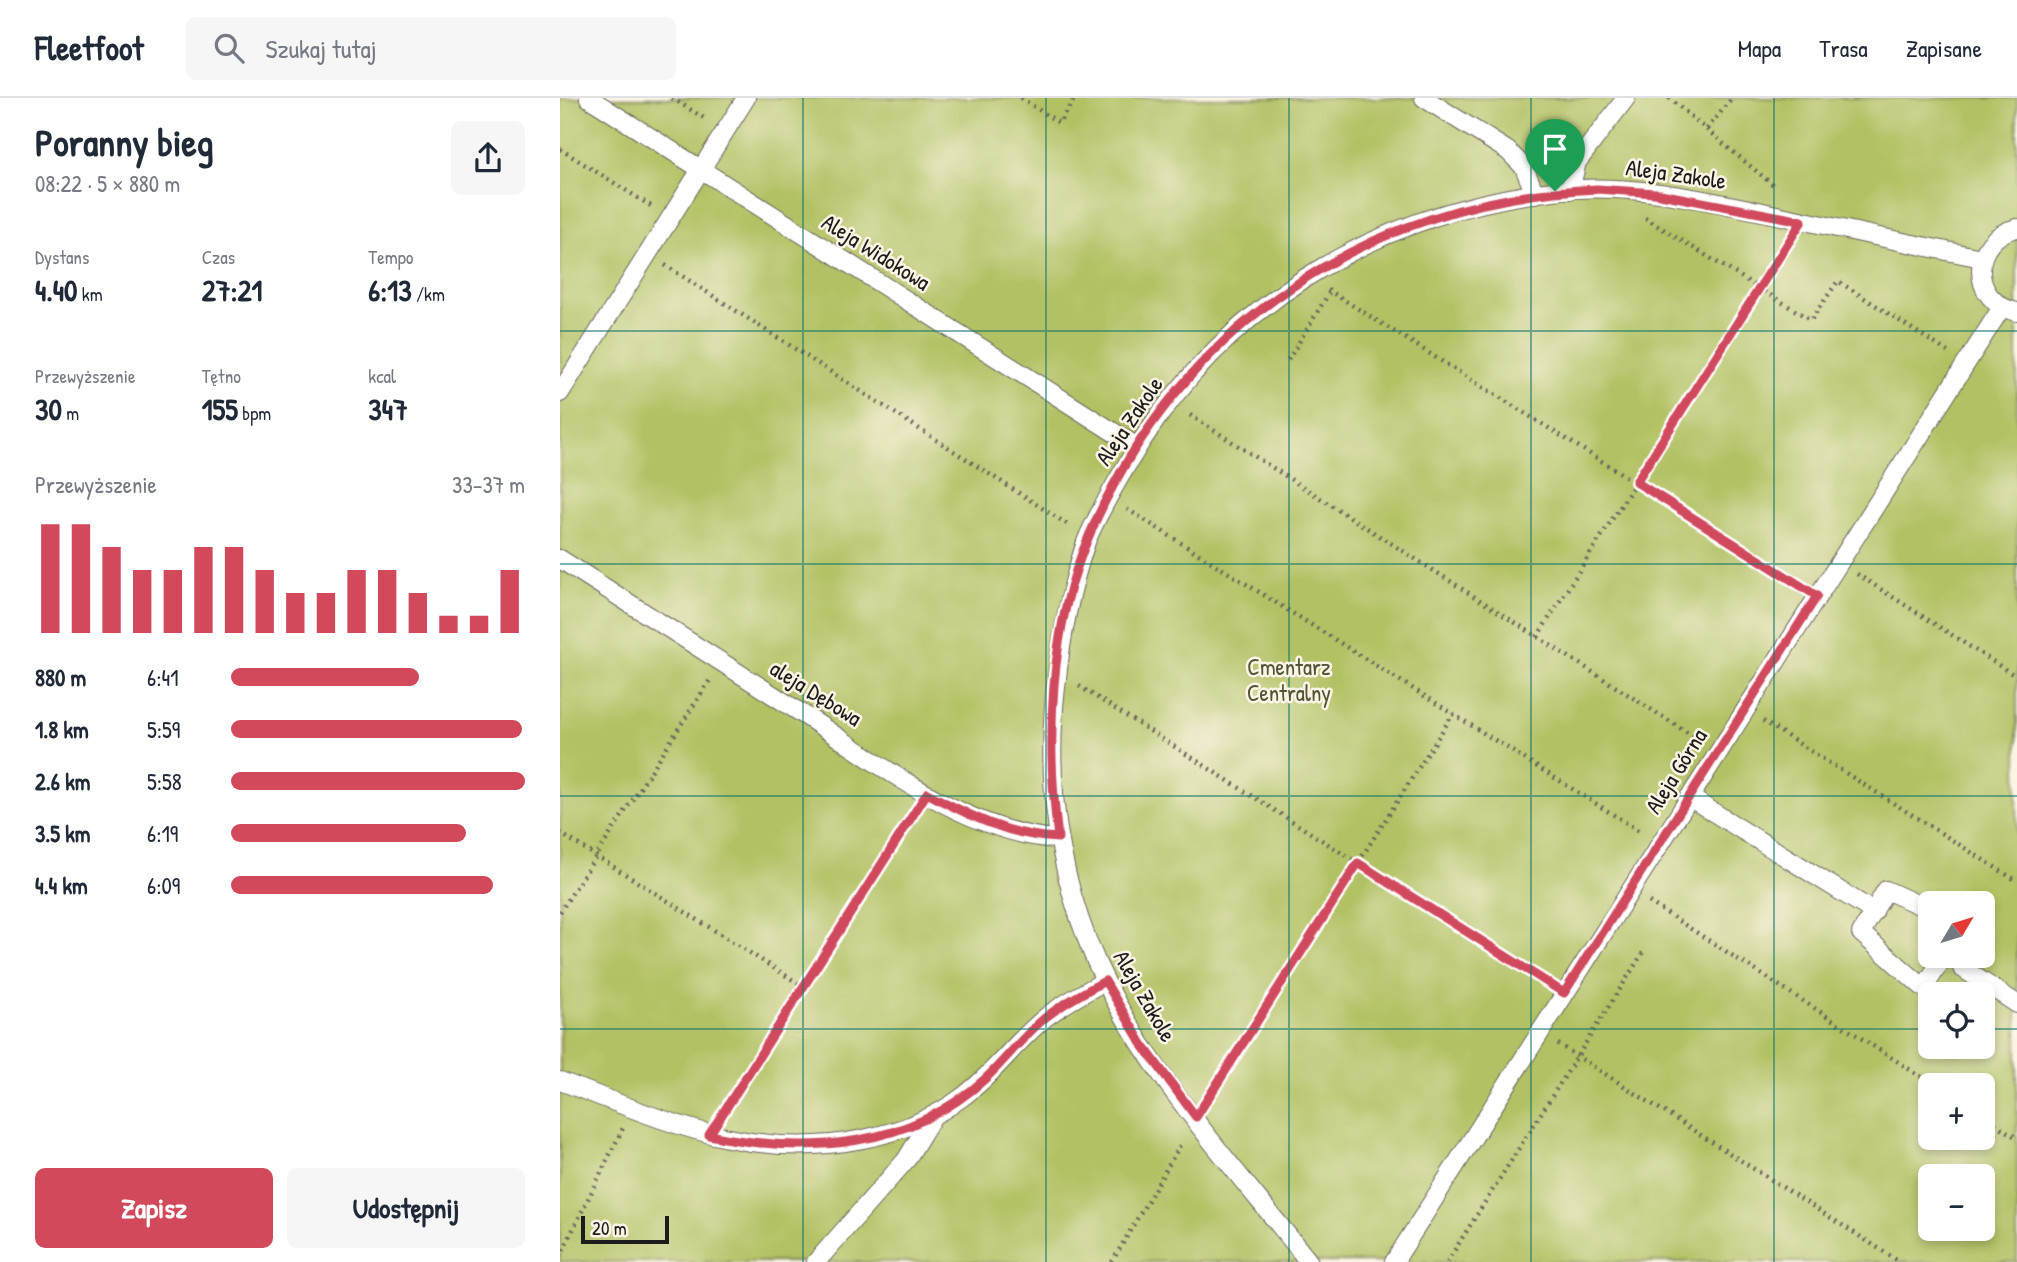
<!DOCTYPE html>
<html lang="pl">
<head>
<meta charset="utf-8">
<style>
  body { margin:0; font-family:"Patrick Hand",sans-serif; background:#f6f6f7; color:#1f2937; height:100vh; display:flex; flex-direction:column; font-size:26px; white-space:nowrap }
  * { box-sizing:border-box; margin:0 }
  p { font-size:23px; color:#747a83 }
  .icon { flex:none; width:38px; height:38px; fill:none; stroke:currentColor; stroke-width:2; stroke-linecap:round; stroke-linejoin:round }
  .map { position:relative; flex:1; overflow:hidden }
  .panel { display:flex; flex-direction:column; background:#fff; width:560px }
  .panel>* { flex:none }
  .needle { width:46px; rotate:52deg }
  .tools { position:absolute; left:1358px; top:793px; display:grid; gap:14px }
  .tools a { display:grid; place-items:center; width:77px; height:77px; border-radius:10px; background:#fff; box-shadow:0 4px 10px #0003; font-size:35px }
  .scale { position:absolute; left:21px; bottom:18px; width:88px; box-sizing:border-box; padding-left:7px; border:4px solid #1c1c1c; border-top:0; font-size:19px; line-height:24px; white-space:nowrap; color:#1c1c1c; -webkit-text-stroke:5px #fcf5e5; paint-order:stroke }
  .pin { position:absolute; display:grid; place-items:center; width:60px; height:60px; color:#fff; margin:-72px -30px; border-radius:50% 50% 50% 0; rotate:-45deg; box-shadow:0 0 7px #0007 }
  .pin .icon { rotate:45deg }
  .round { display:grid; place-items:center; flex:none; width:74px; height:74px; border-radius:10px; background:#f6f6f7 }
  .head { display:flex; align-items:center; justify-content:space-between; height:119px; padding:0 35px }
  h1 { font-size:38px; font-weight:700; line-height:52px }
  .metrics { display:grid; grid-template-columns:repeat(3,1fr); gap:10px; height:119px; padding:7px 35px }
  .metrics div { display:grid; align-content:center }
  .metrics b { font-size:30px; font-weight:700 }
  .metrics small { font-size:19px; font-weight:400 }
  .metrics p { font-size:19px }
  .chart { height:196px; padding:14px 35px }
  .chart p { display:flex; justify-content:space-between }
  .chart svg { width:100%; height:126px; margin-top:7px; stroke:#d1495b; stroke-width:6 }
  .primary-button { display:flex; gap:14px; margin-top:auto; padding:14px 35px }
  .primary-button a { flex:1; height:80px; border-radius:10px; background:#d1495b; color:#fff; font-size:28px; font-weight:700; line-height:80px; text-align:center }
  .primary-button a+a { background:#f6f6f7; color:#1f2937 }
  ul { padding:0 35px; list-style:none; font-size:23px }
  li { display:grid; grid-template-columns:112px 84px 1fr; align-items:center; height:52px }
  li i { height:18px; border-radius:9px; background:#d1495b }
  header { display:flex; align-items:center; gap:42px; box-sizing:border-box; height:98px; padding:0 35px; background:#fff; border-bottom:2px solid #e0e1e3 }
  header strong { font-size:33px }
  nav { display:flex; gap:38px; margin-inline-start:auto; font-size:24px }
  .search { width:490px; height:63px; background:#f6f6f7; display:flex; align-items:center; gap:18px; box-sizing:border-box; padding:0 24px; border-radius:10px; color:#747a83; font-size:26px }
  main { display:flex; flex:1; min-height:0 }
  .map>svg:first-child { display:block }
  .green { fill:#b2c164; stroke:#676e40; stroke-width:2; fill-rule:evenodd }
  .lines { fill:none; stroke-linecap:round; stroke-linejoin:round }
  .pedestrian-casing { stroke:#69635b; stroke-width:20 }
  .path { stroke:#69635b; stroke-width:4.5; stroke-dasharray:2 5; stroke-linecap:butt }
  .pedestrian { stroke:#fff; stroke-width:18 }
  .route-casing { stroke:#fff; stroke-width:14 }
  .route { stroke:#d1495b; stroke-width:9 }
  .grid { fill:none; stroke:#0f766e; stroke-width:2; stroke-opacity:0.55 }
  .labels { text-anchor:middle; stroke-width:5; stroke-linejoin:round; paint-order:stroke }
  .street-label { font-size:23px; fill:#1c1c1c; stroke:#fcf5e5 }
  .park-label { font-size:23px; fill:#505635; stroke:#fcf5e5 }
</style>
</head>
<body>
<header>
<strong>Fleetfoot</strong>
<div class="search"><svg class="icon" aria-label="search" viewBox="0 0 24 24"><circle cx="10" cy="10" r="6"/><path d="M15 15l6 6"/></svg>Szukaj tutaj</div>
<nav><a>Mapa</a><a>Trasa</a><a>Zapisane</a></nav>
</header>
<main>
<section class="panel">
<div class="head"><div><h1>Poranny bieg</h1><p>08:22 · 5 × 880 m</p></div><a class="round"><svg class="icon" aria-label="share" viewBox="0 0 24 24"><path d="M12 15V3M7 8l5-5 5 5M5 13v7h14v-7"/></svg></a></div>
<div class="metrics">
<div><p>Dystans</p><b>4.40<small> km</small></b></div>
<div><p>Czas</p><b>27:21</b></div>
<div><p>Tempo</p><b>6:13<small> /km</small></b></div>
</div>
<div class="metrics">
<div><p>Przewyższenie</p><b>30<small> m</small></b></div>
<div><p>Tętno</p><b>155<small> bpm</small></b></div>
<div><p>kcal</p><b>347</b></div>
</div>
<div class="chart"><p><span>Przewyższenie</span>33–37 m</p>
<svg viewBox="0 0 160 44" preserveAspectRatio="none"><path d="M5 44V6M15 44V6M25 44V14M35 44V22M45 44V22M55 44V14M65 44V14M75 44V22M85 44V30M95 44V30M105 44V22M115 44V22M125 44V30M135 44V38M145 44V38M155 44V22"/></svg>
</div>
<ul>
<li><b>880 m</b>6:41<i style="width:64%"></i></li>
<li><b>1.8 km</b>5:59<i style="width:99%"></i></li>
<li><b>2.6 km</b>5:58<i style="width:100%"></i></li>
<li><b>3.5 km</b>6:19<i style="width:80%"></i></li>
<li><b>4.4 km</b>6:09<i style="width:89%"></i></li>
</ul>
<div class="primary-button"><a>Zapisz</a><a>Udostępnij</a></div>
</section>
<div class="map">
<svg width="1457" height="1164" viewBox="0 0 1457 1164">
  <rect width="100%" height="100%" fill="#fcf5e5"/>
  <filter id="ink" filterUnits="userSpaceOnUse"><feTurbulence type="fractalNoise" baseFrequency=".0143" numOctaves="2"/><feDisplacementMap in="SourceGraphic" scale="14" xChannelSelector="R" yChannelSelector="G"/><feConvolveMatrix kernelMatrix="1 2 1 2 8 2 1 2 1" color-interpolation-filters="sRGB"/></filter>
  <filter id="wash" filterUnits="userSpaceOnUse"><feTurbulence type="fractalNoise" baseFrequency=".00686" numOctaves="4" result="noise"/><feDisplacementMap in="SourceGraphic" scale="28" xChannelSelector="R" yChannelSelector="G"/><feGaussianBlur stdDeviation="1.57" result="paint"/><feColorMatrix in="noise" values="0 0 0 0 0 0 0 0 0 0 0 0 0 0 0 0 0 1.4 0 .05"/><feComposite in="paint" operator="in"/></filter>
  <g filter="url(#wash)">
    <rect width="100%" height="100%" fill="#f7e6cf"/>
    <path class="green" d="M0 0H1457V1164H0ZM1370 805H1423V858H1370ZM1370 896H1423V948H1370ZM1370 987H1423V1040H1370ZM1370 1078H1423V1130H1370Z"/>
  </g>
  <g filter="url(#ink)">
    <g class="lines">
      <defs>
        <g id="pedestrian">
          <polyline points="29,0 577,349"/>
          <polyline points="864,0 948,53 964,69 975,96"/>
          <polyline points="1010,92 1017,64 1066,0"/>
          <path d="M1457 130C1410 140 1408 204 1457 214"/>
          <polyline points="0,295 186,0"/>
          <path d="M0 461C79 512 159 562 238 613 315 662 405 736 498 741"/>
          <polyline points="1129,699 1314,814"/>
          <polyline points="1370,812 1326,792 1301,835 1364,890 1384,858"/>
          <polyline points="1402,870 1457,906"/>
          <path d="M0 983C104 1022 189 1064 303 1041 338 1034 373 1021 401 1000 433 977 455 944 486 919 504 905 525 894 545 883"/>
          <polyline points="256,1164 346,1062 373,1018"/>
          <path d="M749 1164C672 1066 573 961 528 844 496 762 486 677 496 589 501 539 510 492 526 444 536 419 551 394 565 370 657 211 809 116 992 93 1074 83 1160 105 1240 122 1300 135 1361 148 1422 160"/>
          <polyline points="834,1164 1442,209"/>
        </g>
      </defs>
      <use href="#pedestrian" class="pedestrian-casing"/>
      <g class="path">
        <polyline points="112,0 147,22"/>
        <polyline points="461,0 499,25 515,0"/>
        <polyline points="1109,0 1213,87"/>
        <polyline points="1147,31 1172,0"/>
        <polyline points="0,51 91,108"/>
        <polyline points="1085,120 1251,222 1278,183 1388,254"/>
        <polyline points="105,167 510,428"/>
        <polyline points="768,192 1238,486"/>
        <polyline points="728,262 769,195"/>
        <polyline points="630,317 1139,642"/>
        <polyline points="567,411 1081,734"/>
        <polyline points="1297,476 1457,579"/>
        <polyline points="977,539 1229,144"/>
        <polyline points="519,588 987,885"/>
        <polyline points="1203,623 1457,783"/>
        <polyline points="0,735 244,889"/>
        <polyline points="1089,804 1374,987"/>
        <polyline points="0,814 150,582"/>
        <polyline points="998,946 1340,1164"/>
        <polyline points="648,1000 893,616"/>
        <polyline points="163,1016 355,713"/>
        <polyline points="1423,1018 1457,1040"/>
        <polyline points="0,1158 63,1030"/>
        <polyline points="552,1164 622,1044"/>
        <polyline points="887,1164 1084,853"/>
      </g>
      <use href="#pedestrian" class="pedestrian"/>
    </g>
  </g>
  <g class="lines" filter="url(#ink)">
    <defs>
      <path id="route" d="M1037 91 1095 95 1242 123 1076 384 1257 498 1004 895 798 765 636 1019 582 946 545 883C524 894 504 905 486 919 464 937 446 961 426 980 349 1051 246 1057 149 1037L367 695C410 718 449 738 498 740 486 643 489 530 529 438 618 229 810 100 1037 91Z"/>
    </defs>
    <use href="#route" class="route-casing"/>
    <use href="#route" class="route"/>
  </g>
  <path class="grid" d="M243 0V1164M486 0V1164M729 0V1164M971 0V1164M1214 0V1164M0 233H1457M0 466H1457M0 698H1457M0 931H1370M1423 931H1457"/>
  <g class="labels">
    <g class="street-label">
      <text transform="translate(1116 76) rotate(8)" y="8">Aleja Zakole</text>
      <text transform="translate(316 154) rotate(32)" y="8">Aleja Widokowa</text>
      <text transform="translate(569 323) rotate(-56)" y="8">Aleja Zakole</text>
      <text transform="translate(256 595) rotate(32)" y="8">aleja Dębowa</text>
      <text transform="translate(1116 673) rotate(-58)" y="8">Aleja Górna</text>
      <text transform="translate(585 898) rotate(60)" y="8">Aleja Zakole</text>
    </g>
    <g class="park-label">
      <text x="729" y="577">Cmentarz<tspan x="729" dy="26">Centralny</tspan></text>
    </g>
  </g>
</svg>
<div class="tools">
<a><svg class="needle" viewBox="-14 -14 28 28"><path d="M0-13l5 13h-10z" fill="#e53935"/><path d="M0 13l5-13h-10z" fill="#747a83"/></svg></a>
<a><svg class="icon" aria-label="locate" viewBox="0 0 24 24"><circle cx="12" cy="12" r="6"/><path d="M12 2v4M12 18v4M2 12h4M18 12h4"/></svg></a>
<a>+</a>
<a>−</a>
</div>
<div class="scale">20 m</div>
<div class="pin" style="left:995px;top:93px;background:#1e9e55"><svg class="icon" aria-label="arrive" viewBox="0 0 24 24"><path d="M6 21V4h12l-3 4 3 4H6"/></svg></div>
</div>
</main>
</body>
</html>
